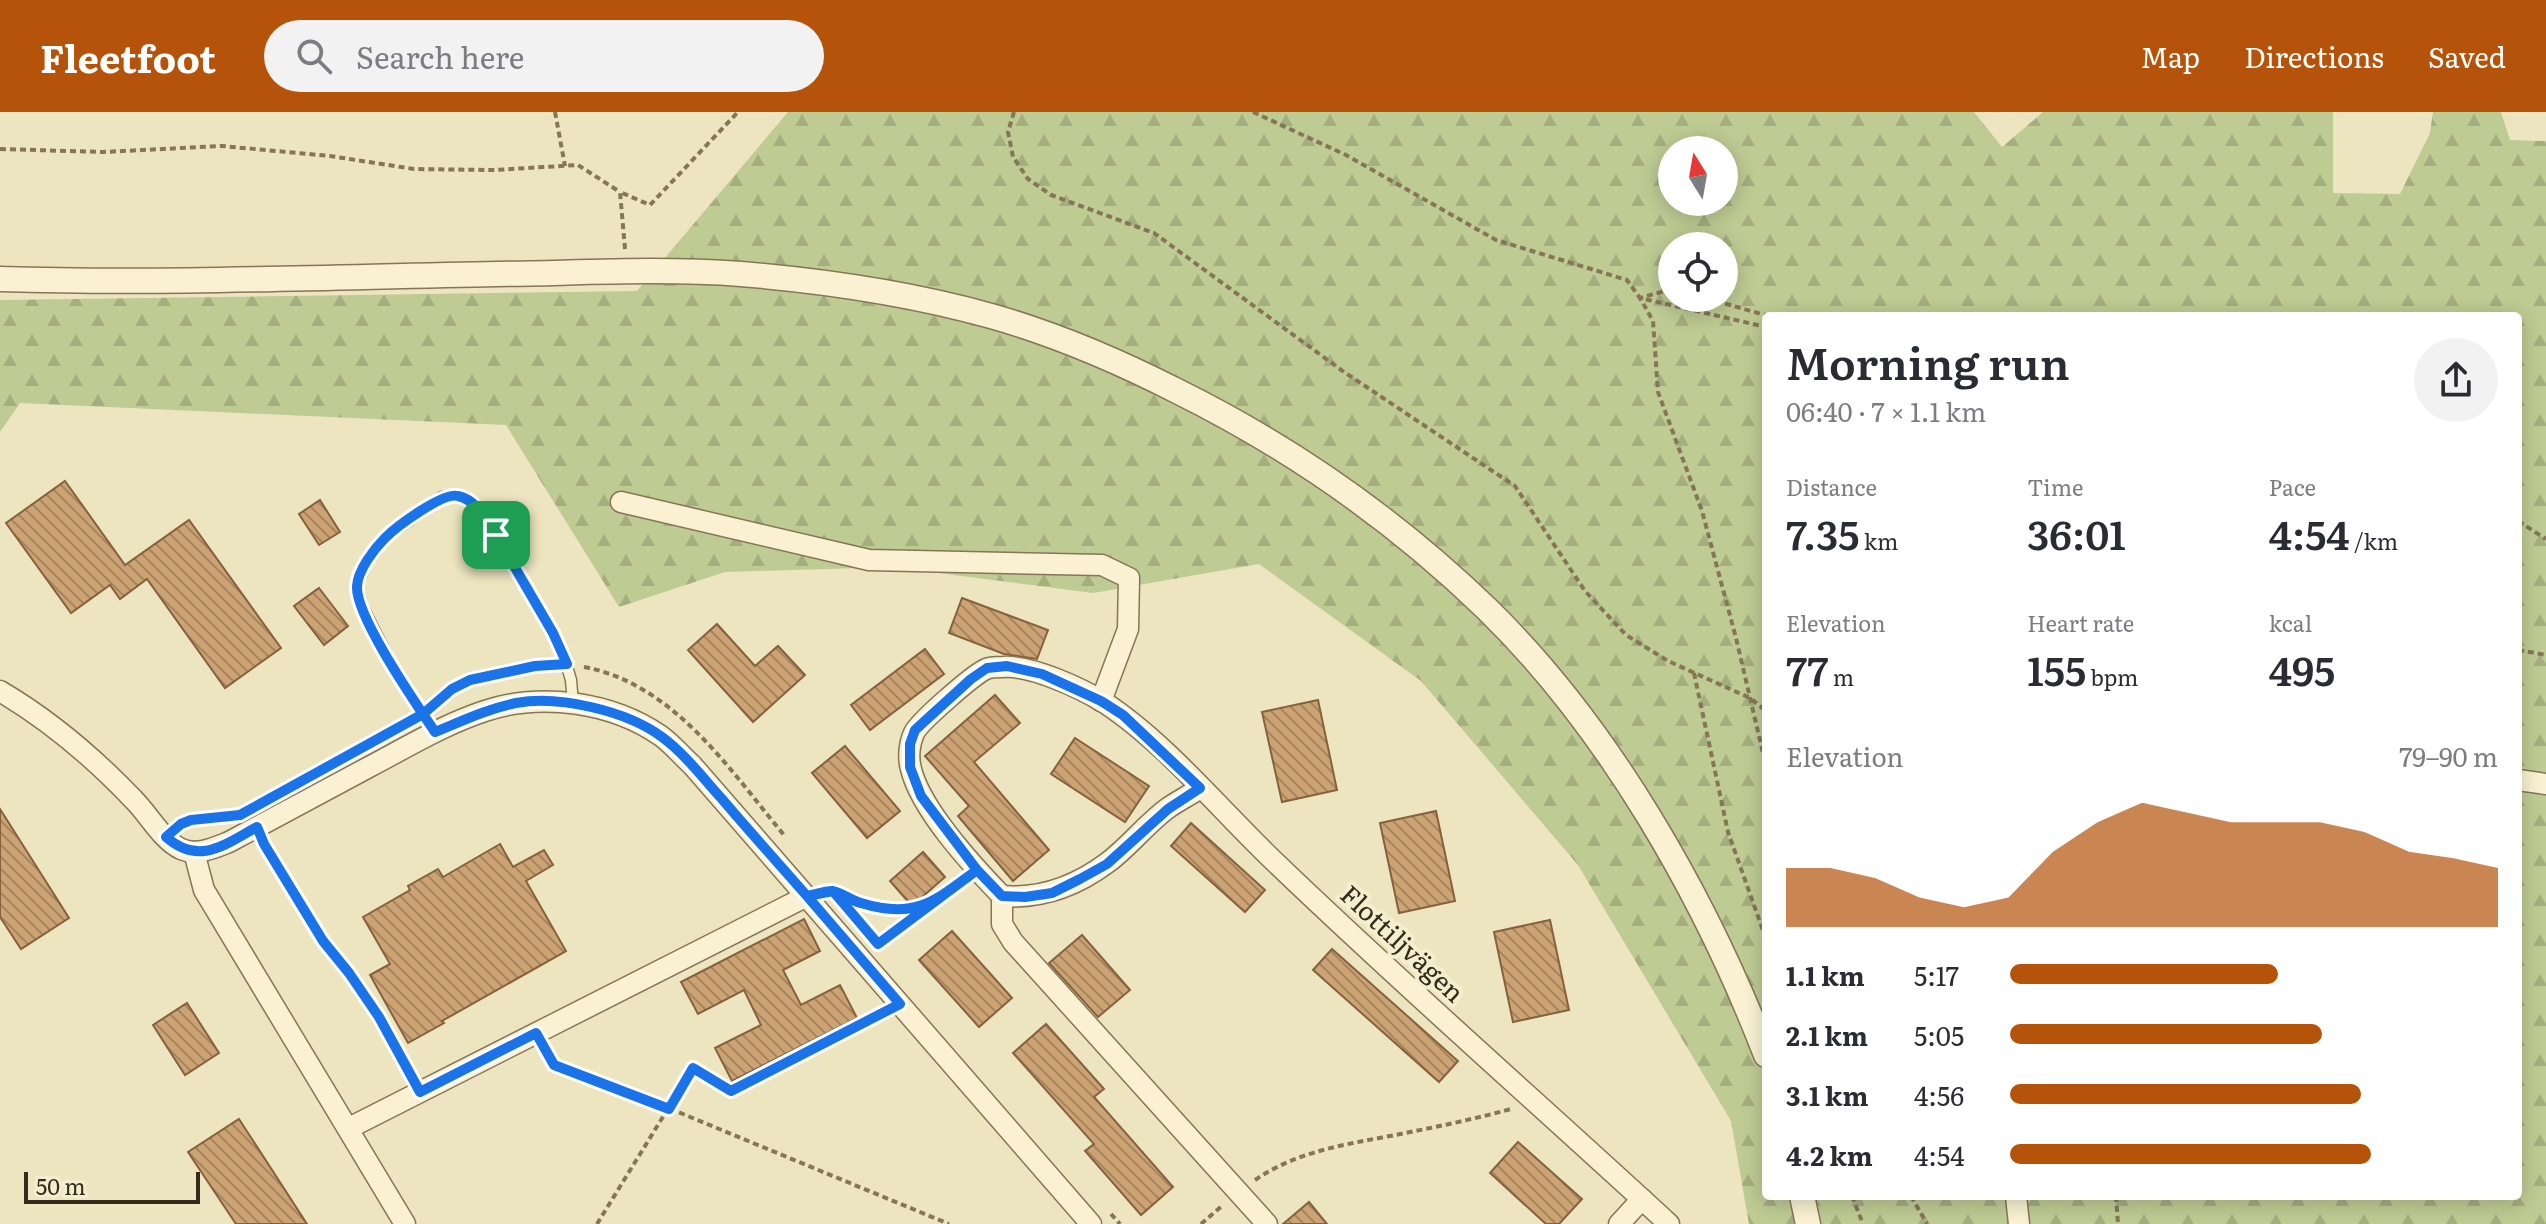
<!DOCTYPE html>
<html lang="en">
<head>
<meta charset="utf-8">
<style>
  body { margin:0; font-family:Literata,serif; background:#f2f2f3; color:#2b2b33; height:100vh; display:flex; flex-direction:column; font-size:30px; white-space:nowrap }
  * { box-sizing:border-box; margin:0 }
  p { font-size:26px; color:#7c7c81 }
  .icon { flex:none; width:44px; height:44px; fill:none; stroke:currentColor; stroke-width:2; stroke-linecap:round; stroke-linejoin:round }
  .map { position:relative; flex:1; overflow:hidden }
  .sheet { position:absolute; left:1762px; top:200px; width:760px; height:888px; display:flex; flex-direction:column; background:#fff; border-radius:8px; box-shadow:0 4px 20px #0003 }
  .sheet>* { flex:none }
  .needle { width:52px; rotate:349deg }
  .tools { position:absolute; left:1658px; top:24px; display:grid; gap:16px }
  .tools a { display:grid; place-items:center; width:80px; height:80px; border-radius:50%; background:#fff; box-shadow:0 4px 20px #0003; font-size:40px }
  .scale { position:absolute; left:24px; bottom:20px; width:176px; box-sizing:border-box; padding-left:8px; border:4px solid #352b1c; border-top:0; font-size:22px; line-height:28px; white-space:nowrap; color:#352b1c; -webkit-text-stroke:6px #f5eece; paint-order:stroke }
  .pin { position:absolute; display:grid; place-items:center; width:68px; height:68px; color:#fff; margin:-34px; border-radius:16px; box-shadow:0 4px 12px #0006 }
  .round { display:grid; place-items:center; flex:none; width:84px; height:84px; border-radius:42px; background:#f2f2f3 }
  .summary { display:flex; align-items:center; justify-content:space-between; height:136px; padding:0 24px }
  h1 { font-size:44px; font-weight:600; line-height:60px }
  .figures { display:grid; grid-template-columns:repeat(3,1fr); gap:12px; height:136px; padding:8px 24px }
  .figures div { display:grid; align-content:center }
  .figures b { font-size:40px; font-weight:600 }
  .figures small { font-size:22px; font-weight:400 }
  .figures p { font-size:22px }
  .chart { height:224px; padding:16px 24px }
  .chart p { display:flex; justify-content:space-between }
  .chart svg { width:100%; height:144px; margin-top:8px; fill:#b45309; opacity:.7 }
  ul { padding:0 24px; list-style:none; font-size:26px }
  li { display:grid; grid-template-columns:128px 96px 1fr; align-items:center; height:60px }
  li i { height:20px; border-radius:10px; background:#b45309 }
  header { display:flex; align-items:center; gap:48px; box-sizing:border-box; height:112px; padding:0 40px; background:#b45309; color:#fff }
  header strong { font-size:38px }
  nav { display:flex; gap:44px; margin-inline-start:auto; font-size:28px }
  .search { width:560px; height:72px; background:#f2f2f3; display:flex; align-items:center; gap:20px; box-sizing:border-box; padding:0 28px; border-radius:44px; color:#7c7c81; font-size:30px }
  .map>svg:first-child { display:block }
  .forest { fill:url(#forest-firs); fill-rule:evenodd }
  .building { fill:url(#building-back-hatch); stroke:#85623d; stroke-width:2 }
  .lines { fill:none; stroke-linecap:round; stroke-linejoin:round }
  .service-casing { stroke:#867557; stroke-width:13 }
  .minor-casing { stroke:#867557; stroke-width:23 }
  .tertiary-casing { stroke:#867557; stroke-width:27 }
  .path { stroke:#867557; stroke-width:4; stroke-dasharray:6 4; stroke-linecap:butt }
  .service { stroke:#f9f1d2; stroke-width:10 }
  .minor { stroke:#f9f1d2; stroke-width:20 }
  .tertiary { stroke:#f9f1d2; stroke-width:24 }
  .route-casing { stroke:#fff; stroke-width:16 }
  .route { stroke:#1a73e8; stroke-width:10 }
  .labels { text-anchor:middle; stroke-width:8; stroke-linejoin:round; paint-order:stroke }
  .street-label { font-size:26px; fill:#352b1c; stroke:#f5eece }
</style>
</head>
<body>
<header>
<strong>Fleetfoot</strong>
<div class="search"><svg class="icon" aria-label="search" viewBox="0 0 24 24"><circle cx="10" cy="10" r="6"/><path d="M15 15l6 6"/></svg>Search here</div>
<nav><a>Map</a><a>Directions</a><a>Saved</a></nav>
</header>
<div class="map">
<svg width="2546" height="1112" viewBox="0 0 2546 1112">
  <defs>
    <pattern id="forest-firs" width="22" height="20" patternUnits="userSpaceOnUse" patternTransform="scale(2)"><rect width="22" height="20" fill="#becb93"/><path d="M5 1l3.5 6h-7zM16 11l3.5 6h-7z" fill="#a4ae7e"/></pattern>
    <pattern id="building-back-hatch" width="6" height="6" patternUnits="userSpaceOnUse" patternTransform="scale(2)"><rect width="6" height="6" fill="#cca374"/><path d="M-1 5l2 2M0 0l6 6M5-1l2 2" fill="none" stroke="#a6855e"/></pattern>
  </defs>
  <rect width="100%" height="100%" fill="#ede5bf"/>
  <path class="forest" d="M788 0H1974L2002 35 2043 0H2333V81L2400 82 2430 21 2433 0H2501L2510 28 2546 29V1112H1749L1731 1009 1578 753 1421 569 1259 452 1093 481 892 455 725 460 619 495 506 313 20 291 0 320V188L637 179ZM1672 38H1724V90H1672ZM1672 134H1724V186H1672ZM1766 204H2518V1084H1766Z"/>
  <g class="building">
    <polygon points="65,369 125,453 189,408 281,536 225,576 147,467 120,487 110,473 71,501 6,411"/>
    <polygon points="320,388 340,420 319,433 299,402"/>
    <polygon points="319,476 348,514 324,533 294,494"/>
    <polygon points="962,486 1048,518 1037,547 1004,542 949,521"/>
    <polygon points="717,512 755,554 778,534 805,563 753,610 688,538"/>
    <polygon points="925,537 944,562 870,618 851,593"/>
    <polygon points="995,583 1020,611 974,650 1049,738 1013,769 958,704 969,694 925,644"/>
    <polygon points="1318,588 1337,678 1282,690 1262,600"/>
    <polygon points="1075,626 1149,674 1125,710 1051,662"/>
    <polygon points="845,634 900,699 867,726 812,661"/>
    <polygon points="0,697 69,806 21,837 0,805"/>
    <polygon points="1436,699 1455,789 1399,801 1380,711"/>
    <polygon points="1191,711 1265,778 1245,800 1171,734"/>
    <polygon points="500,732 513,755 544,738 553,753 526,769 566,839 442,909 444,911 408,931 370,863 390,852 363,805 410,778 408,774 438,757 443,765"/>
    <polygon points="923,740 945,765 912,794 890,769"/>
    <polygon points="804,807 820,839 783,858 801,893 840,873 857,906 732,969 715,936 761,913 744,878 698,902 681,870"/>
    <polygon points="1550,808 1569,898 1513,910 1494,820"/>
    <polygon points="952,819 1012,886 979,915 919,848"/>
    <polygon points="1082,823 1130,878 1098,905 1049,851"/>
    <polygon points="1332,837 1458,949 1439,970 1313,858"/>
    <polygon points="187,891 219,941 185,963 153,913"/>
    <polygon points="1046,912 1104,977 1094,985 1173,1075 1141,1103 1085,1039 1094,1032 1013,941"/>
    <polygon points="239,1007 307,1112 236,1112 188,1040"/>
    <polygon points="1518,1030 1582,1087 1559,1112 1546,1112 1490,1061"/>
    <polygon points="1309,1090 1327,1112 1283,1112"/>
  </g>
  <g class="lines">
    <defs>
      <polyline id="service" points="435,620 397,563 362,494 357,474 366,451 386,425 442,385 457,383 475,392 496,423 563,541 571,568 573,592"/>
      <g id="minor">
        <polyline points="621,390 869,448 1102,453 1129,466 1128,517 1101,589"/>
        <path d="M0 579C51 609 94 646 134 688 149 703 162 728 181 737 197 744 214 736 229 730 276 705 323 680 369 655 407 635 445 612 485 599 541 580 612 590 661 624 672 632 682 644 692 653L1091 1112"/>
        <polyline points="2518,668 2546,672"/>
        <path d="M1200 676C1190 683 1178 689 1168 696 1146 712 1129 735 1107 751 1076 774 1040 787 1002 784 972 753 921 698 911 657 908 646 909 632 914 621 919 610 973 563 986 557 990 555 998 555 1003 555 1031 553 1081 576 1105 591 1166 631 1223 701 1277 752 1405 875 1539 992 1669 1112"/>
        <polyline points="194,740 204,778 405,1112"/>
        <polyline points="1002,784 1002,812 1013,830 1267,1112"/>
        <polyline points="349,1016 807,784"/>
        <polyline points="2016,1084 2019,1112"/>
        <polyline points="1619,1112 1642,1087"/>
      </g>
      <g id="tertiary">
        <path d="M0 167C166 172 332 165 497 162 578 161 660 156 741 162 825 169 909 181 991 204 1055 222 1118 249 1177 279 1290 335 1396 409 1487 497 1609 616 1705 785 1766 943"/>
        <polyline points="1802,1084 1808,1112"/>
      </g>
    </defs>
    <use href="#service" class="service-casing"/>
    <use href="#minor" class="minor-casing"/>
    <use href="#tertiary" class="tertiary-casing"/>
    <g class="path">
      <polyline points="555,0 565,54"/>
      <polyline points="1014,0 1008,20 1013,45 1028,67 1051,83 1154,121 1344,260 1515,374 1585,479 1626,523 1668,549 1750,586 1766,599"/>
      <polyline points="1253,0 1346,43 1496,128 1627,168 1640,186 1766,215"/>
      <polyline points="0,37 103,40 222,34 330,44 414,57 494,58 578,53 620,80"/>
      <polyline points="625,137 620,80 650,93 738,0"/>
      <polyline points="1672,177 1640,186 1653,209 1658,280 1702,399 1736,526 1766,654"/>
      <polyline points="1706,186 1768,204"/>
      <polyline points="2518,409 2546,427"/>
      <polyline points="2518,538 2546,543"/>
      <path d="M584 555C674 572 729 657 784 723"/>
      <polyline points="1694,561 1728,720 1766,827"/>
      <path d="M434 592C469 562 506 556 551 553"/>
      <polyline points="180,713 191,708 230,704"/>
      <polyline points="266,736 323,829 349,861 379,905 409,961"/>
      <path d="M829 780 833 779C869 795 892 801 931 791"/>
      <polyline points="878,832 962,769"/>
      <polyline points="546,939 554,953 620,976 949,1112"/>
      <path d="M1255 1068C1296 1040 1342 1033 1390 1024 1431 1016 1471 1008 1511 997"/>
      <polyline points="1852,1084 1863,1112"/>
      <polyline points="1911,1084 1927,1112"/>
      <polyline points="2116,1084 2118,1112"/>
      <polyline points="1111,1102 1120,1112"/>
      <polyline points="597,1112 693,956 731,979 879,903"/>
      <polyline points="1201,1112 1223,1093"/>
    </g>
    <use href="#service" class="service"/>
    <use href="#minor" class="minor"/>
    <use href="#tertiary" class="tertiary"/>
  </g>
  <g class="lines">
    <defs>
      <path id="route" d="M496 423 553 521 567 552 535 554 470 568 452 577 423 602 240 703 191 708 181 712 166 725C199 754 224 733 257 715L264 732 323 829 349 861 379 905 420 980 536 921 554 953 669 997 693 956 731 979 900 892 807 784C814 783 824 779 832 779 841 780 852 789 861 791 916 808 935 789 977 758L921 684 910 655V632L915 618 971 567 987 556 1007 554 1042 562 1101 589 1123 603 1200 676 1168 697 1107 752 1080 767 1052 781 1025 785 1002 784 977 758 878 832 833 779 807 784C779 752 750 720 722 687 703 666 685 642 662 625 627 599 559 583 516 591 487 597 462 609 435 620 417 593 355 504 357 474 358 458 374 437 385 426 397 414 443 380 458 384 477 388 486 408 496 423"/>
    </defs>
    <use href="#route" class="route-casing"/>
    <use href="#route" class="route"/>
  </g>
  <g class="labels">
    <g class="street-label">
      <text transform="translate(1402 832) rotate(43)" y="9">Flottiljvägen</text>
    </g>
  </g>
</svg>
<div class="tools">
<a><svg class="needle" viewBox="-14 -14 28 28"><path d="M0-13l5 13h-10z" fill="#e53935"/><path d="M0 13l5-13h-10z" fill="#7c7c81"/></svg></a>
<a><svg class="icon" aria-label="locate" viewBox="0 0 24 24"><circle cx="12" cy="12" r="6"/><path d="M12 2v4M12 18v4M2 12h4M18 12h4"/></svg></a>
</div>
<div class="scale">50 m</div>
<div class="pin" style="left:496px;top:423px;background:#1e9e55"><svg class="icon" aria-label="arrive" viewBox="0 0 24 24"><path d="M6 21V4h12l-3 4 3 4H6"/></svg></div>
<section class="sheet">
<div class="summary"><div><h1>Morning run</h1><p>06:40 · 7 × 1.1 km</p></div><a class="round"><svg class="icon" aria-label="share" viewBox="0 0 24 24"><path d="M12 15V3M7 8l5-5 5 5M5 13v7h14v-7"/></svg></a></div>
<div class="figures">
<div><p>Distance</p><b>7.35<small> km</small></b></div>
<div><p>Time</p><b>36:01</b></div>
<div><p>Pace</p><b>4:54<small> /km</small></b></div>
</div>
<div class="figures">
<div><p>Elevation</p><b>77<small> m</small></b></div>
<div><p>Heart rate</p><b>155<small> bpm</small></b></div>
<div><p>kcal</p><b>495</b></div>
</div>
<div class="chart"><p><span>Elevation</span>79–90 m</p>
<svg viewBox="0 0 160 44" preserveAspectRatio="none"><path d="M0 44V26L10 26L20 29L30 35L40 38L50 35L60 21L70 12L80 6L90 9L100 12L110 12L120 12L130 15L140 21L150 23L160 26V44z"/></svg>
</div>
<ul>
<li><b>1.1 km</b>5:17<i style="width:55%"></i></li>
<li><b>2.1 km</b>5:05<i style="width:64%"></i></li>
<li><b>3.1 km</b>4:56<i style="width:72%"></i></li>
<li><b>4.2 km</b>4:54<i style="width:74%"></i></li>
</ul>
</section>
</div>
</body>
</html>
